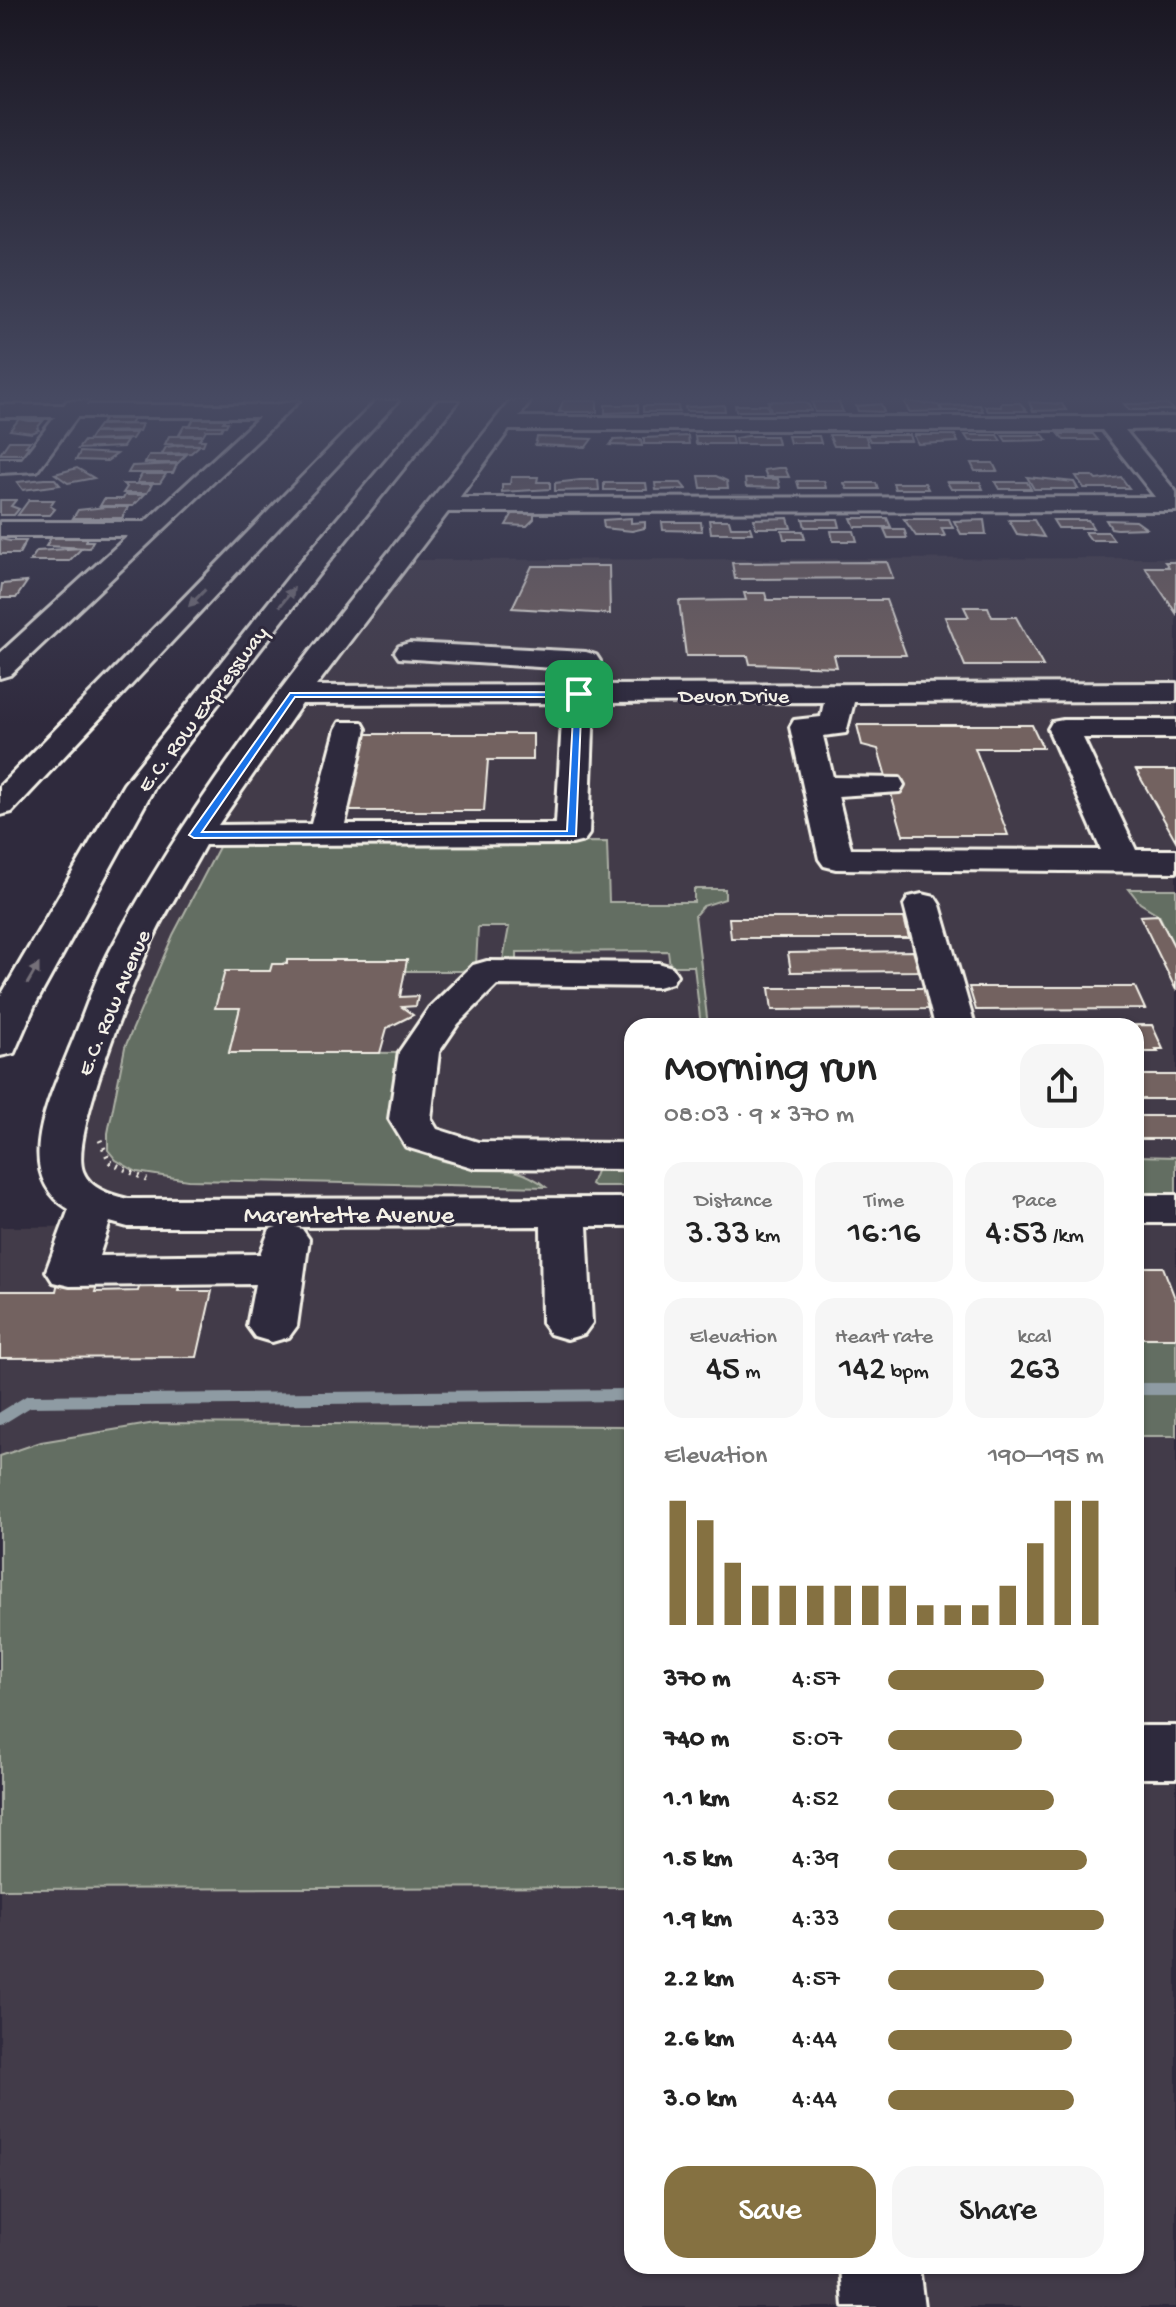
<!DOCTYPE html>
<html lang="en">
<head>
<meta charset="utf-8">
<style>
  body { margin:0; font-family:"Gochi Hand",sans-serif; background:#f6f6f6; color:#222; height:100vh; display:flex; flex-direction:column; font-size:30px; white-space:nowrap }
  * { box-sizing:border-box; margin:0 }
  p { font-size:26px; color:#767676 }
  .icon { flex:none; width:44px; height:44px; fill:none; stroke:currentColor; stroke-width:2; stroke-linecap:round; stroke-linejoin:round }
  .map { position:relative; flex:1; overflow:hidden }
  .details { position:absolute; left:624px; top:1018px; width:520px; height:1256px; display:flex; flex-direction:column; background:#fff; border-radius:24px; box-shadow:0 2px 6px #0004 }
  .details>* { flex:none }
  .pin { position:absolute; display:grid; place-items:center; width:68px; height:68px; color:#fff; margin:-34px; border-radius:16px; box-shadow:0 4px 12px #0006 }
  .round { display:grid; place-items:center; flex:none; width:84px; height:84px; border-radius:24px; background:#f6f6f6 }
  .overview { display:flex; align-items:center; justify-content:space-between; height:136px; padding:0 40px }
  h1 { font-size:44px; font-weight:600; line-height:60px }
  .metrics { display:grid; grid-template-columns:repeat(3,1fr); gap:12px; height:136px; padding:8px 40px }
  .metrics div { display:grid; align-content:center; border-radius:20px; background:#f6f6f6; text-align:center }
  .metrics b { font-size:34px; font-weight:600 }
  .metrics small { font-size:22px; font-weight:400 }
  .metrics p { font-size:22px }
  .chart { height:224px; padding:16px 40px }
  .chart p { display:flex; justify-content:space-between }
  .chart svg { width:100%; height:144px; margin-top:8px; stroke:#857141; stroke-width:6 }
  .button { display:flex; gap:16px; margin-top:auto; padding:16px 40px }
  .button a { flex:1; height:92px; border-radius:24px; background:#857141; color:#fff; font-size:32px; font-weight:600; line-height:92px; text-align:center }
  .button a+a { background:#f6f6f6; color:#222 }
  ul { padding:0 40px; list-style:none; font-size:26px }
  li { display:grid; grid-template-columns:128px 96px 1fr; align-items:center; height:60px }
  li i { height:20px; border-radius:10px; background:#857141 }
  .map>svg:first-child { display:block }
  .built { fill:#433b48 }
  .green { fill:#636e62; stroke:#acb0a5; stroke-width:2 }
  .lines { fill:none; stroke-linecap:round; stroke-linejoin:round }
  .stream { stroke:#8e9ba3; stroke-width:12 }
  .building { fill:#736260; stroke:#f4f1e8; stroke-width:2 }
  .minor-casing { stroke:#f4f1e8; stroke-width:6 }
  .highway-casing { stroke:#f4f1e8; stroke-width:6 }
  .path { stroke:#f4f1e8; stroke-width:5; stroke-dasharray:2 6; stroke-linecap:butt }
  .minor { fill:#2f2a3d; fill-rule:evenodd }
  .highway { fill:#2f2a3d; fill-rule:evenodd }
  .oneway { fill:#747079 }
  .route { fill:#1a73e8; stroke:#fff; stroke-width:2; fill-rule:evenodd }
  .labels { text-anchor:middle; stroke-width:6; stroke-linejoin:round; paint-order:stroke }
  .far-street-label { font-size:22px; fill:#f4f1e8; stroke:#2f2a3d }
  .street-label { font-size:26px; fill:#f4f1e8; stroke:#2f2a3d }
</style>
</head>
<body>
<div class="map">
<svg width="1176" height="2307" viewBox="0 0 1176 2307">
  <rect width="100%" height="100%" fill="#2f2a3d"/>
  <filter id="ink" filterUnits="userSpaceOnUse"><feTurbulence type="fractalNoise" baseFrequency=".0125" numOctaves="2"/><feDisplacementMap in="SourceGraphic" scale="16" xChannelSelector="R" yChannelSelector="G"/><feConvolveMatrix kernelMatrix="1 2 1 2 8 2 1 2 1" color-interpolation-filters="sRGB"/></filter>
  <g filter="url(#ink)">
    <g class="built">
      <polygon points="1176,558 1176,1200 1136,1200 1136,1026 632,1026 632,1204 141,1202 95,1185 72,1150 82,1101 181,871 287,715 407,560"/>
      <polygon points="1136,1221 1176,1221 1176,2307 0,2307 0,1227 632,1224 632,2266 1136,2266"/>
    </g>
    <g class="green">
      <path d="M607 842 609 902H694V889H725V899L703 906 695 915 708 1026H701L694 966H670L668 951 517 952V966L502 965 509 927H478L476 965 462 971H405L287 961 270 971 240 1008 229 1052 407 1053 404 1137C447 1184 502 1150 546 1187L188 1180 137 1172 116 1160 108 1150V1133L125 1047 173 935 219 847 241 843Z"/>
      <polygon points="1129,889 1176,889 1176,950 1159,915 1140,903"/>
      <polygon points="1136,1156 1176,1157 1176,1200 1136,1200"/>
      <polygon points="598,1166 632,1166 632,1186 594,1186 591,1184"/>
      <rect x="1136" y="1338" width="40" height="98"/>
      <polygon points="155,1423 622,1426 632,1431 632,1887 0,1889 0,1456 41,1442"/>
    </g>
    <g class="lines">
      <g class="stream">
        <polyline points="1136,1389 1176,1389"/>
        <polyline points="0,1419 29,1401 632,1395"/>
      </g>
    </g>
    <g class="building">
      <polygon points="563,401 597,401 597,412 559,412"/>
      <polygon points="768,401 802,402 809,405 811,411 771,411"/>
      <polygon points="904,401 938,405 942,411 909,412"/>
      <polygon points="812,402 839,402 843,412 815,412"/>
      <polygon points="1029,402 1062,404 1066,410 1033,411"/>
      <polygon points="1001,403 1020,403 1027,411 988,411 985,406 1001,407"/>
      <polygon points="881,404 884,412 858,411 856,406"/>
      <polygon points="1124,404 1168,404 1173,410 1129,410"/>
      <polygon points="605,405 638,405 638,412 605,413"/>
      <polygon points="724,405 725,411 686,411 685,407"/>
      <polygon points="735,405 767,405 769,411 736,411"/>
      <polygon points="980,405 983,411 943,411 940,406"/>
      <polygon points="643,406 678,406 679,412 643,412"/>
      <polygon points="105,418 134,418 130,424 101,424"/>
      <polygon points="194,418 225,419 223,422 228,422 226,426 190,426"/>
      <polygon points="19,419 29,421 43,421 37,428 39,430 32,433 10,430"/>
      <polygon points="142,424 139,431 94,432 99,425"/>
      <polygon points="184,426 223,426 221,430 206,430 203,435 179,435"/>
      <polygon points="93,433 136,433 132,439 88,441"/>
      <polygon points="1059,434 1093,434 1098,440 1064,440"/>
      <polygon points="829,435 865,435 869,446 834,446"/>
      <polygon points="867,435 910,435 912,441 870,441"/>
      <polygon points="914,435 955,435 958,442 918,444"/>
      <polygon points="965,435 997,435 1001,441 969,441"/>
      <polygon points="1002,435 1043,435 1047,440 1006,441"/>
      <polygon points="169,436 202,436 199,440 205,440 203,445 165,444"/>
      <polygon points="688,436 689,444 644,444 644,438"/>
      <polygon points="695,436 731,436 733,444 696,444"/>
      <polygon points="748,436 776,436 778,444 736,444 735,438"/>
      <polygon points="788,436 819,436 821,443 790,443"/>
      <polygon points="537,437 592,439 586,447 535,445"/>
      <polygon points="636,439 641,439 642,446 610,445 614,440"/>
      <polygon points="9,441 30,441 26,446 29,446 23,454 0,454"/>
      <polygon points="84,441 127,441 123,447 78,449"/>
      <polygon points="180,445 200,445 191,453 162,454 166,447"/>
      <polygon points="80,452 117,454 107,461 76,460"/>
      <polygon points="149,455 186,455 178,463 145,463"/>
      <polygon points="971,463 993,463 997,471 975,471"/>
      <polygon points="177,464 173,473 128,473 132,466"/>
      <polygon points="77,468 94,478 68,483 55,474"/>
      <polygon points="778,468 785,468 789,477 767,477 764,470"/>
      <polygon points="142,474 166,474 160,483 137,483"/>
      <polygon points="699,476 716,476 727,481 728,488 701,488"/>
      <polygon points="1076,476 1092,476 1096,480 1121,477 1129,488 1084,488"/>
      <polygon points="511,477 538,477 537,482 550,482 550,489 502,492 502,484 510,484"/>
      <polygon points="1027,477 1074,482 1078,489 1034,489"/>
      <polygon points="44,479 55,479 60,485 23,490 17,482"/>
      <polygon points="745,479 778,479 780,488 746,487"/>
      <polygon points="580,480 598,480 599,490 555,491 555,483"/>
      <polygon points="797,481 824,481 826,488 799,488"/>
      <polygon points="947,482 980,482 983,489 951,489"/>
      <polygon points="995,482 1027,482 1031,489 999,489"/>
      <polygon points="604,483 646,483 647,490 604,490"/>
      <polygon points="655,483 681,483 686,489 656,490"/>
      <polygon points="844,483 876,483 878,489 847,489"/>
      <polygon points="893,483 925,483 928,489 895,489"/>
      <polygon points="123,484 152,484 147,493 123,493 127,487"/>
      <polygon points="125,495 144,495 133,506 100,506 104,499 123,499"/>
      <polygon points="0,500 16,500 11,506 19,509 14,515 0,515"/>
      <polygon points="29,500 54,500 50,506 55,509 50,515 18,515"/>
      <polygon points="106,507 128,507 122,518 73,518 78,510"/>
      <polygon points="513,513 534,514 534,519 527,526 506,525"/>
      <polygon points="631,518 631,523 645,522 645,528 632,531 604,528 603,520"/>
      <polygon points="788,518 791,528 756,528 754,519"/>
      <polygon points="851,518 887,518 891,527 855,527"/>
      <polygon points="803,519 838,519 840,527 805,527"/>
      <polygon points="904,519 949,519 953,528 941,528 945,536 916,536"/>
      <polygon points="709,520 729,520 731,527 750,527 752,533 711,533"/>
      <polygon points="984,520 986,534 961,534 954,521"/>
      <polygon points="1009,520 1034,520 1044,537 1017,534"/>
      <polygon points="1053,520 1088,520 1093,528 1058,528"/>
      <polygon points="1106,520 1136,521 1146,528 1117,529 1111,528"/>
      <polygon points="662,522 701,522 702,531 663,530"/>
      <polygon points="884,529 904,529 907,538 888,538"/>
      <polygon points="782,531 803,531 805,539 784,539"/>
      <polygon points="831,531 854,531 857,541 833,541"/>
      <polygon points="1085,532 1108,532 1114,540 1091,540"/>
      <polygon points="52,536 89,536 86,541 93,541 89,548 46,546"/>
      <polygon points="0,539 10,541 26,541 19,554 0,554"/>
      <polygon points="82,548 69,561 30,561 37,551"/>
      <polygon points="887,562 893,578 735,579 732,563"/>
      <polygon points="1165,562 1176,562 1176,613 1145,567 1169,567"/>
      <polygon points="532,566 609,566 610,614 512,608"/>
      <polygon points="27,582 16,598 0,598 2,584"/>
      <polygon points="744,593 765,593 767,600 886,600 906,655 834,655 837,667 750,664 748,656 686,656 679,601 746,600"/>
      <polygon points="964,607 988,607 992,617 1016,617 1043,666 965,666 945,617 969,617"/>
      <polygon points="857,725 1032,725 1043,748 975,748 1008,835 903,835 878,749 862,745"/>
      <polygon points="360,734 533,734 533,760 488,760 484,811 343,811"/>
      <polygon points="1136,770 1176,770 1176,841"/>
      <polygon points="1158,915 1176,950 1176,990 1140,916"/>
      <polygon points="729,918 904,918 909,938 731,938"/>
      <polygon points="913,951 919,971 791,972 788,953"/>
      <polygon points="287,960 407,960 400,997 418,996 416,1006 402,1007 413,1015 387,1028 380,1053 229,1053 240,1008 215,1008 225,971 270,971 272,964 287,964"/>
      <polygon points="969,987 1135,987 1145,1009 976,1010"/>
      <polygon points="769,988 925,988 931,1009 772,1010"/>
      <polygon points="1152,1025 1163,1049 1156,1049 1158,1052 1136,1052 1136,1026 982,1026"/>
      <rect x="1136" y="1075" width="40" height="24"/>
      <rect x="1136" y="1116" width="40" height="23"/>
      <polygon points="1136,1267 1163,1267 1176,1301 1176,1338 1136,1338"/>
      <polygon points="141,1281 180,1282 178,1291 212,1291 197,1357 0,1358 0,1291 56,1291 58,1282 98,1282 95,1292 138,1291"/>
    </g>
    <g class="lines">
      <defs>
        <g id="minor">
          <polygon points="67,401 88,401 86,405 273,405 299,401 10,675 0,678 0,653 128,536 0,536 0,522 145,522 259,417 77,417 37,471 0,473 0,459 22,459 55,417 0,417 0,405 64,405"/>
          <path d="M510 401H531L519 417H1176V429L1125 430 1176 492V511L448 512 316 686 566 685 570 669 399 658 395 652 399 646 409 643 586 652 596 655 600 661 596 685 1176 683V701L854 702 846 733 823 736 833 777 900 778 904 785 900 792 838 796 851 849 1101 850 1048 729 1052 722 1063 720H1176V738H1083L1136 850H1176V872L836 869 824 866 819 859 790 727 794 720 821 717 824 702 594 703 589 834 584 841 572 844 205 845C186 881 162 916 146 954 130 991 70 1137 83 1171 90 1189 111 1195 128 1199L632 1198V1226H587L592 1323 584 1334 567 1339 550 1334 542 1323 541 1226 295 1227 302 1229 309 1239 297 1326 289 1337 272 1342 255 1337 247 1326 255 1284 70 1286 53 1282 46 1271 69 1209C11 1174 50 1098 69 1050 83 1017 94 981 111 949 217 750 371 578 510 401ZM509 430H1102L1155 497 459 498ZM563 703 556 824H345L366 729 362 722H340L336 729 311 824 218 825 302 704ZM110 1222 128 1227H277L270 1229 260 1254 99 1256Z"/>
          <polygon points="922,894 935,897 940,905 975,1026 935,1026 904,905 909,897"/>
          <polygon points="487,961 658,963 672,967 677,975 672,983 658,987 497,985 458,1024 439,1052 431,1119 437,1129 478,1142 632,1143 632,1169 475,1168 406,1147 389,1119 399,1052 429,1008 473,965"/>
          <rect x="1136" y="1195" width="40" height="28"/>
          <rect x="1136" y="1726" width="40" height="52"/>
          <polygon points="841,2266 919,2266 924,2307 844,2307"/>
        </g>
        <g id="highway">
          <polygon points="376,401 398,401 12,812 0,815 0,786"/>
          <polygon points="437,401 458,401 317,576 155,786 34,1007 14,1053 0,1056 0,997 124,784 299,564"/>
        </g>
      </defs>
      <use href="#minor" class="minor-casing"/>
      <use href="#highway" class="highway-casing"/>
      <polyline class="path" points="100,1140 110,1162 147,1180"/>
      <use href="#minor" class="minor"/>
      <use href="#highway" class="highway"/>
    </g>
    <defs><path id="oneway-solid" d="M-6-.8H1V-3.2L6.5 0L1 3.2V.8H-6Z" transform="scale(2)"/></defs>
    <g class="oneway">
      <use href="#oneway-solid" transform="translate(287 597) rotate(-52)"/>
      <use href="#oneway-solid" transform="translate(197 598) rotate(134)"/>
      <use href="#oneway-solid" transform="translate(33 974) rotate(-60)"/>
    </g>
  </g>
  <linearGradient id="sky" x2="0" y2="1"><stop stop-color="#1a1722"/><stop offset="0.55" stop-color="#474a62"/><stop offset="1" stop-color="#474a62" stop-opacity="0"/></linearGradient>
  <rect width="1176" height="724" fill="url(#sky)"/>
  <path class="route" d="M582 692 576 836 194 838 189 835 290 693ZM295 697H574L567 831 202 832Z"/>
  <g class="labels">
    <g class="far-street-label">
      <text x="734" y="702">Devon Drive</text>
      <text transform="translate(201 708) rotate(-53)" y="8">E.C. Row Expressway</text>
      <text transform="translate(112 1002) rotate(-67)" y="8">E.C. Row Avenue</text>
    </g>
    <g class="street-label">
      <text x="349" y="1222">Marentette Avenue</text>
    </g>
  </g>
</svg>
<div class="pin" style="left:579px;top:694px;background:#1e9e55"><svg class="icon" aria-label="arrive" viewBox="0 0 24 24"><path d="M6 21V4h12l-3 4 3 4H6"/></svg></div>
<section class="details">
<div class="overview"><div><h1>Morning run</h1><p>08:03 · 9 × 370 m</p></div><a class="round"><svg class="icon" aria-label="share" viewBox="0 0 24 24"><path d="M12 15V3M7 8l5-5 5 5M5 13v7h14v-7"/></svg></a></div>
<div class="metrics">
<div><p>Distance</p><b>3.33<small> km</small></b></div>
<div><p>Time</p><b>16:16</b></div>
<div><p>Pace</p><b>4:53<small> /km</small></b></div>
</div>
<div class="metrics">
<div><p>Elevation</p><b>45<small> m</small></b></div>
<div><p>Heart rate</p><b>142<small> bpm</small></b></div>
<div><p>kcal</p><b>263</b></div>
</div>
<div class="chart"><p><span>Elevation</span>190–195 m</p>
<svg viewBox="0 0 160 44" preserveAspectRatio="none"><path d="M5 44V6M15 44V12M25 44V25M35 44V32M45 44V32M55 44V32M65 44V32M75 44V32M85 44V32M95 44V38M105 44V38M115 44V38M125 44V32M135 44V19M145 44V6M155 44V6"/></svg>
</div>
<ul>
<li><b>370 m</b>4:57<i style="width:72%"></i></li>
<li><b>740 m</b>5:07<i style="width:62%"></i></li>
<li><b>1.1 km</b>4:52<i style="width:77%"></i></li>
<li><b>1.5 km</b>4:39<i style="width:92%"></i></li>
<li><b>1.9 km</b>4:33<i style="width:100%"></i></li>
<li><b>2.2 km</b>4:57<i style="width:72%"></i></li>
<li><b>2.6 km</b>4:44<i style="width:85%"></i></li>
<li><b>3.0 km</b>4:44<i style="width:86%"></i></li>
</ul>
<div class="button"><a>Save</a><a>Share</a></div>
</section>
</div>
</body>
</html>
